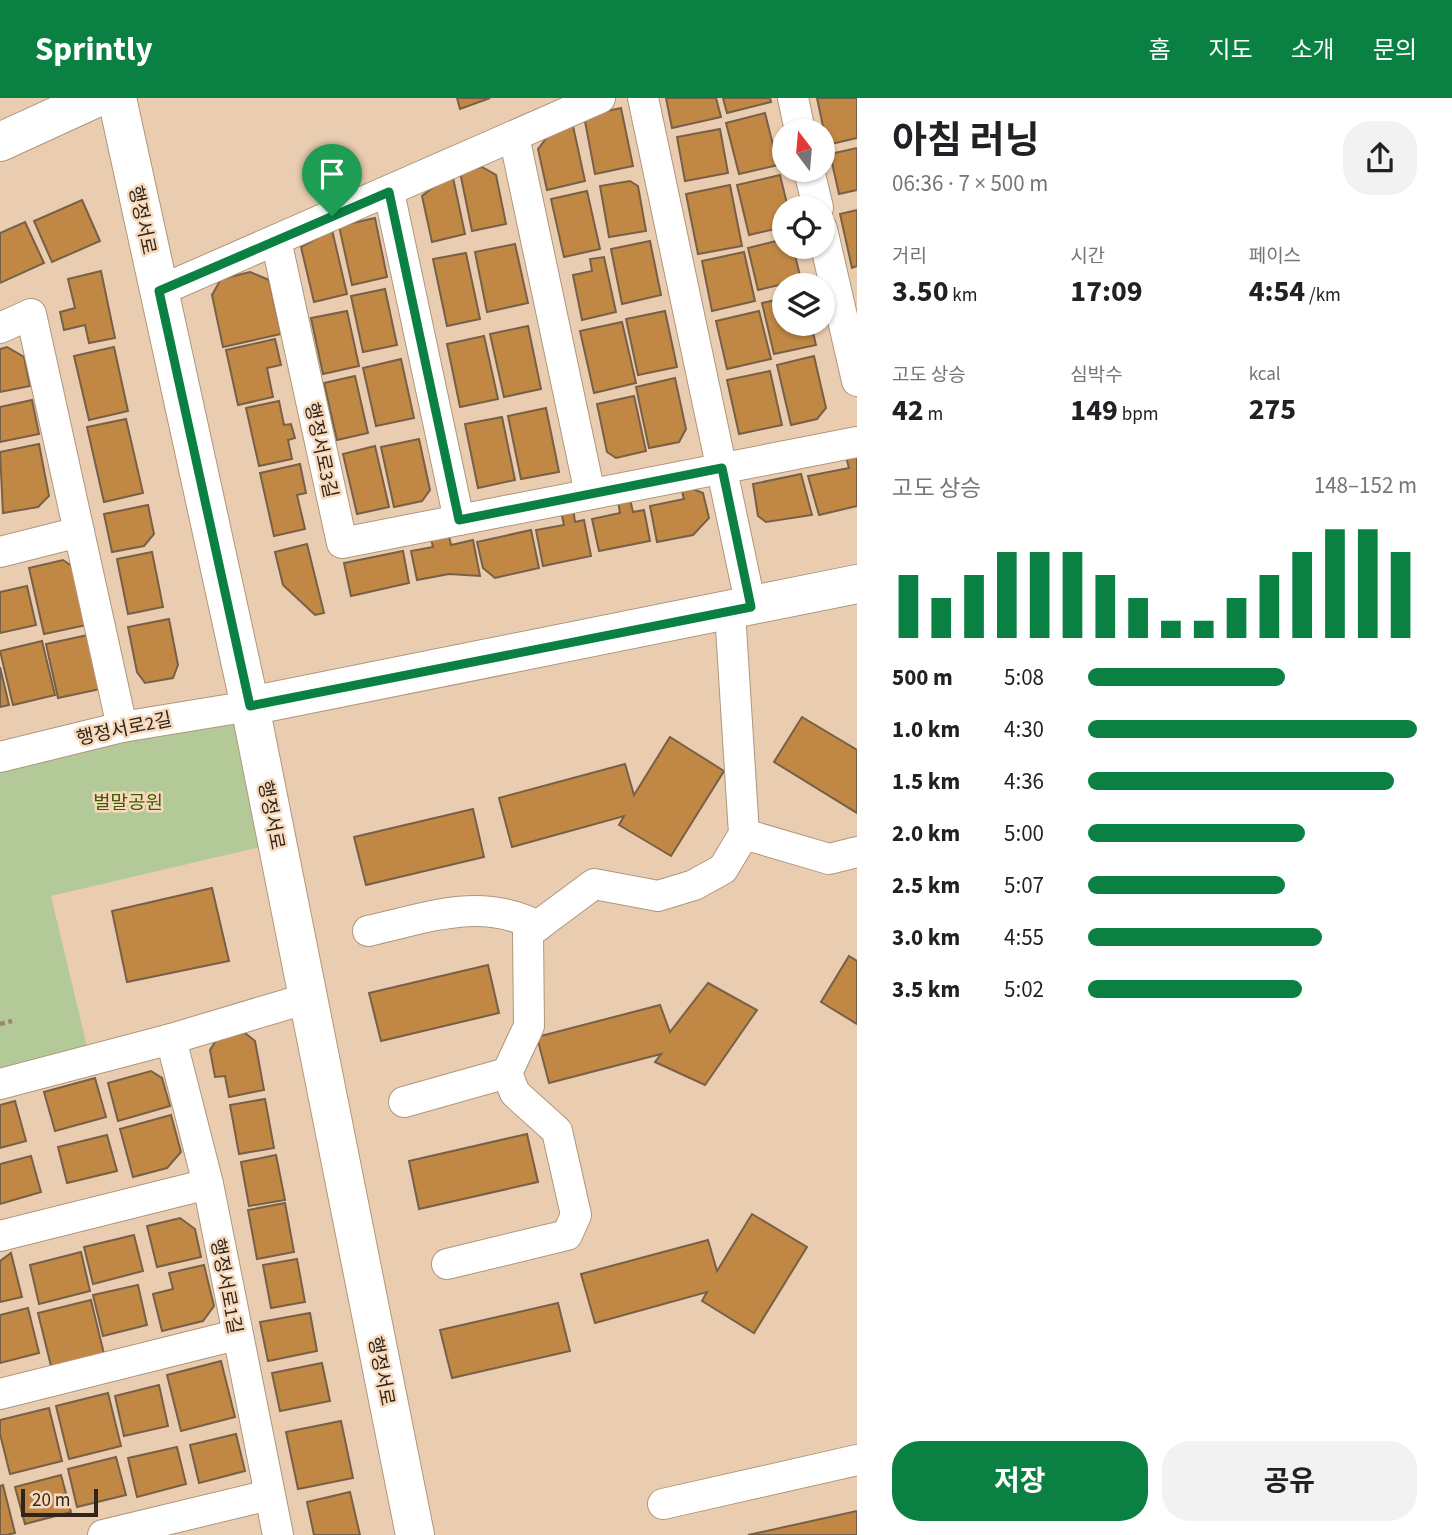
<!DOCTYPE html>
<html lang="ko">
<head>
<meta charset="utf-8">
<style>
  body { margin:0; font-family:"Source Sans 3","Noto Sans KR",sans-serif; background:#f2f2f2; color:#202124; height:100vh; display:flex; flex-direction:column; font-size:26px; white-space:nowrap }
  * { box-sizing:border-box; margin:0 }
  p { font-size:23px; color:#757577 }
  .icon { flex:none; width:38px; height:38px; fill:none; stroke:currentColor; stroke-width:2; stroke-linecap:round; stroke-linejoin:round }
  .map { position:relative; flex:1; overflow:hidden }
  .details { display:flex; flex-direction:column; background:#fff; width:595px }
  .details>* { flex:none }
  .needle { width:46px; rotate:344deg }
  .fabs { position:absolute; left:772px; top:21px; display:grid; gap:14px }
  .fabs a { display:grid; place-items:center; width:63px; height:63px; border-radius:50%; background:#fff; box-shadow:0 2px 5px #0004; font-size:35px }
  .scale { position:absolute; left:21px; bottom:18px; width:77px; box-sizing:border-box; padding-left:7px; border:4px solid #2f251a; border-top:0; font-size:19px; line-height:24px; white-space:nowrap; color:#2f251a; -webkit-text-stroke:5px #f7dabd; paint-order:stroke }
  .pin { position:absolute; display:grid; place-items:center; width:60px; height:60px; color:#fff; margin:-72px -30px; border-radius:50% 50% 50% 0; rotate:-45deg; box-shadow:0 0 7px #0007 }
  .pin .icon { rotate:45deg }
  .round { display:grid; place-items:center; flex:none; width:74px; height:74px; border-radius:28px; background:#f2f2f2 }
  .head { display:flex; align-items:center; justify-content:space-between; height:119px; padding:0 35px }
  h1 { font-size:38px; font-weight:700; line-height:52px }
  .figures { display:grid; grid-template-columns:repeat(3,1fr); gap:10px; height:119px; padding:7px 35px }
  .figures div { display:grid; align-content:center }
  .figures b { font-size:30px; font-weight:700 }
  .figures small { font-size:19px; font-weight:400 }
  .figures p { font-size:19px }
  .chart { height:196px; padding:14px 35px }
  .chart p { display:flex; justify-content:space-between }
  .chart svg { width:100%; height:126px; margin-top:7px; stroke:#0b8043; stroke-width:6 }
  .cta { display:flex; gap:14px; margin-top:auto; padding:14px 35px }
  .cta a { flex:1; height:80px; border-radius:28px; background:#0b8043; color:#fff; font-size:28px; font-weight:700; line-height:80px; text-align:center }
  .cta a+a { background:#f2f2f2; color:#202124 }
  ul { padding:0 35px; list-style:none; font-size:23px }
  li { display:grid; grid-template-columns:112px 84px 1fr; align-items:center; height:52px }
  li i { height:18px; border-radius:9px; background:#0b8043 }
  header { display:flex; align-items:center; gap:42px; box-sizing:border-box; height:98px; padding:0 35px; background:#0b8043; color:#fff }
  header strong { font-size:33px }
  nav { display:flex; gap:38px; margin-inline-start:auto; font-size:24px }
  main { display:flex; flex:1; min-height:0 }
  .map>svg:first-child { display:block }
  .green { fill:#b3ca98 }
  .building { fill:#c18744; stroke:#786046; stroke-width:2 }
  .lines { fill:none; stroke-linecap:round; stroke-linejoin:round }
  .street-casing { stroke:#b0967a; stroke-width:32 }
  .secondary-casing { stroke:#b0967a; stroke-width:40 }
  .primary-casing { stroke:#b0967a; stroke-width:40 }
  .path { stroke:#9b8671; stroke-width:4.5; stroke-dasharray:5 3.5; stroke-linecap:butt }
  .street { stroke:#fff; stroke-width:30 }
  .secondary { stroke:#fff; stroke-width:38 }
  .primary { stroke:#fff; stroke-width:38 }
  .route-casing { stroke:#fff; stroke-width:14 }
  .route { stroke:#0b8043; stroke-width:9 }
  .labels { text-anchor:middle; stroke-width:5; stroke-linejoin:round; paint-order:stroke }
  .street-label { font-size:19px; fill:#2f251a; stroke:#f7dabd }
  .park-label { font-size:19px; fill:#3f5b03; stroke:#f7dabd }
</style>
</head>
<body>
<header>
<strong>Sprintly</strong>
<nav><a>홈</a><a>지도</a><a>소개</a><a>문의</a></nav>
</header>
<main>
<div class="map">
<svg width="857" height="1437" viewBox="0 0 857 1437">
  <rect width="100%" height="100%" fill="#eacdb0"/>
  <polygon class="green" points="250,608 277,745 51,798 90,961 0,986 0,659"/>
  <g class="building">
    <polygon points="457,0 490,0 460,11"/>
    <polygon points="666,0 716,0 721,19 672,30"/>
    <polygon points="723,0 770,0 771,4 727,15"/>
    <polygon points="817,0 857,0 857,40 827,47"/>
    <polygon points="621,10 633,68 595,76 584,18"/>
    <polygon points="765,15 778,67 739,76 726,25"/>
    <polygon points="573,28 585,83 547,92 538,51 552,33"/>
    <polygon points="720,31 728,75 685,83 677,39"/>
    <polygon points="857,50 857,92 839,96 830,56"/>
    <polygon points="482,69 496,77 506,126 472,133 460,74"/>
    <polygon points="452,75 465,136 432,144 422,98"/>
    <polygon points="780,77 788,110 784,110 784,129 749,137 737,87"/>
    <polygon points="630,83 638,88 646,133 609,139 600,88"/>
    <polygon points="730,87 742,148 698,156 686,96"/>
    <polygon points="587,93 600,151 564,159 551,101"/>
    <polygon points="82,102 100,143 52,164 34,123"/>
    <polygon points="857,112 857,168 852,170 840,116"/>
    <polygon points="375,120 387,179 352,187 339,128"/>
    <polygon points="25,124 44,165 0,185 0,135"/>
    <polygon points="332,132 347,196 314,204 301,149"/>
    <polygon points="784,141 784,149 793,149 801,182 758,192 748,150"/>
    <polygon points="650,143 661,197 622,206 611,151"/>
    <polygon points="515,146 528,205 487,214 475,154"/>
    <polygon points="744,154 755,203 712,213 702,163"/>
    <polygon points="466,155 480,221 447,228 433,161"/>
    <polygon points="604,159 616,214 582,222 573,177 592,173 590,161"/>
    <polygon points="101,173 115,240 89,245 85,227 64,232 60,214 75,210 68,181"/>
    <polygon points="250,174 269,182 281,236 223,249 212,197 221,181"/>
    <polygon points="385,191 397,247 363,254 351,198"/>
    <polygon points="784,200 784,226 811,226 816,247 774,256 762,205"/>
    <polygon points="347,213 359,268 323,276 311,220"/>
    <polygon points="665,213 677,269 638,277 626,221"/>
    <polygon points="759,213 771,261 727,271 716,223"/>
    <polygon points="622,224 636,285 594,295 580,233"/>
    <polygon points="528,228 541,291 504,299 490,236"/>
    <polygon points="484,238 498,301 460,309 447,246"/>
    <polygon points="275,241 281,267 267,270 273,299 238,307 226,252"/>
    <polygon points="7,249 24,259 30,288 0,294 0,251"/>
    <polygon points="114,249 128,313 89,322 74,258"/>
    <polygon points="814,258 826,310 817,321 791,327 777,267"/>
    <polygon points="401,261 414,320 376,328 363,270"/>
    <polygon points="770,273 782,327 739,336 727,282"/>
    <polygon points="355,278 368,335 337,342 324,285"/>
    <polygon points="675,280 686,331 679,344 649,350 636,289"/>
    <polygon points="634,298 646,353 616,360 607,354 597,306"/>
    <polygon points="32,302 39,336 0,344 0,309"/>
    <polygon points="279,303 284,327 291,326 295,340 288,342 292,361 259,368 246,310"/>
    <polygon points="546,310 559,374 521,381 508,318"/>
    <polygon points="502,319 515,382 478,390 465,326"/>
    <polygon points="126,321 143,395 104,404 87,329"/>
    <polygon points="419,341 430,392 422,403 394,409 381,349"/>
    <polygon points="39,346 49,398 38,409 3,415 0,354"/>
    <polygon points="375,348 389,409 357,416 343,356"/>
    <polygon points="857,356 857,408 819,417 808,378 849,370 846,359"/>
    <polygon points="300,366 306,395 297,397 305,431 274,438 260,375"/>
    <polygon points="801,376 812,417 766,424 758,418 753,386"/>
    <polygon points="693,391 703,395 709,420 693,437 657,444 650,408 684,401 682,393"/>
    <polygon points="630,401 633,414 644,412 650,443 599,453 592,421 620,415 618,403"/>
    <polygon points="148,407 154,436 144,448 112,454 104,416"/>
    <polygon points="573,410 575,424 584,422 591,458 543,468 536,432 564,427 561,413"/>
    <polygon points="531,432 539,470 495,480 483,470 477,444"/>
    <polygon points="449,438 451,447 473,442 480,478 449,476 417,482 411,453 433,449 431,441"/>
    <polygon points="307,446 324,515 315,517 283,487 275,454"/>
    <polygon points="403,453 409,485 351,498 344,465"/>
    <polygon points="152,454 163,509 128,516 117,461"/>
    <polygon points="63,462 79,473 91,526 44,536 29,470"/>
    <polygon points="27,488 36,527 0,535 0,494"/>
    <polygon points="169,521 178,567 173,580 145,585 137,574 128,529"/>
    <polygon points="88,537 100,591 58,600 46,546"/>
    <polygon points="42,543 55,597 13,607 0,553"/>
    <polygon points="0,569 9,607 0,609"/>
    <polygon points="802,619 857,652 857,715 774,664"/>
    <polygon points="670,639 724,673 671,758 619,727 624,718 512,749 499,700 625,666 634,697"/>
    <polygon points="473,711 484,759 366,787 354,739"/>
    <polygon points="212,790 229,863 127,884 112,813"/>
    <polygon points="849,858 857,863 857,926 821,904"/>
    <polygon points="488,867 499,915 381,943 369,895"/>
    <polygon points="708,885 757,912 705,987 655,964 661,956 549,985 537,939 660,907 670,934"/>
    <polygon points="245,935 255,943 264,992 229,999 225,978 215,979 210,952 217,941"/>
    <polygon points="151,973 162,980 170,1008 118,1023 108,985"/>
    <polygon points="95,980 106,1019 55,1033 44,994"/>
    <polygon points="265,1001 274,1050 239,1056 230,1007"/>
    <polygon points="15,1003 26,1043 0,1050 0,1007"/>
    <polygon points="171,1017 181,1054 167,1070 133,1079 120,1031"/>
    <polygon points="527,1036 538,1084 419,1111 409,1063"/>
    <polygon points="107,1037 117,1073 67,1085 58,1049"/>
    <polygon points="276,1057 285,1102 249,1108 241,1064"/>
    <polygon points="31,1058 41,1094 0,1106 0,1066"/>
    <polygon points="285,1105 294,1154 257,1161 248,1112"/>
    <polygon points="752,1116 807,1149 754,1235 702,1203 707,1194 595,1225 581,1176 708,1142 717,1173"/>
    <polygon points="180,1120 195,1131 201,1159 157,1169 147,1128"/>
    <polygon points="134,1137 143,1173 93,1186 84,1149"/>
    <polygon points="81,1154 90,1193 39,1206 30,1167"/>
    <polygon points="11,1155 22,1199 0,1204 0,1163"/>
    <polygon points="297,1161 305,1204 271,1210 263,1167"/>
    <polygon points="204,1167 214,1208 203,1223 162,1233 153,1196 173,1191 169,1175"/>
    <polygon points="138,1187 147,1227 103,1238 93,1197"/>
    <polygon points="91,1202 104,1256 51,1268 38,1215"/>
    <polygon points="558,1205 570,1253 452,1280 440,1232"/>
    <polygon points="28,1210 39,1255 0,1265 0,1217"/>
    <polygon points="310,1215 317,1253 268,1263 260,1224"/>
    <polygon points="221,1263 235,1319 181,1333 167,1277"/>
    <polygon points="322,1265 330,1303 280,1313 272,1275"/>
    <polygon points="159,1287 168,1328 124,1338 115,1298"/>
    <polygon points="108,1295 121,1348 69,1361 56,1308"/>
    <polygon points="49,1310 62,1363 10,1376 0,1336 0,1322"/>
    <polygon points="341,1323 353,1380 298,1391 286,1334"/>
    <polygon points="236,1336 245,1373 199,1385 190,1347"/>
    <polygon points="177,1349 186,1386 137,1399 128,1360"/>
    <polygon points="116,1359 126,1397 77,1409 68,1371"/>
    <polygon points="61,1377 71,1414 25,1426 15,1389"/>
    <polygon points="3,1387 15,1435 7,1437 0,1437 0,1388"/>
    <polygon points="350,1394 360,1437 314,1437 307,1404"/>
    <polygon points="857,1413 857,1437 748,1437"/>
  </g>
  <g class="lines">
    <defs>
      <g id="street">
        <polyline points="643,0 751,509"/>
        <polyline points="793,0 800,33"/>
        <polyline points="514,38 590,396"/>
        <polyline points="809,72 818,110"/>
        <polyline points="389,94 459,422"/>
        <polyline points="822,131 857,283"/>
        <polyline points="276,142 342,445 857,344"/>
        <polyline points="159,193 600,0"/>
        <polyline points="0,230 31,216 122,629"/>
        <polyline points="0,454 79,434"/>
        <polyline points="0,659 122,629 250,608"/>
        <polyline points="744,736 829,761 857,754"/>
        <path d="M368 833C428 820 479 798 538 828"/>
        <polyline points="171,941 208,1086 278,1437"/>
        <polyline points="0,986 171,941 308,900"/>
        <polyline points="404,1004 507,975"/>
        <polyline points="0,1138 208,1086"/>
        <polyline points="447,1166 567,1137 576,1117 557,1033 515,995 507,975 529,928 528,835 594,786 658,798 694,787 723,771 744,736 730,514"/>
        <polyline points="0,1296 236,1237"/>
        <polyline points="663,1406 857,1362"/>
        <polyline points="103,1437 269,1397"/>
      </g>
      <g id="secondary">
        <polyline points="117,0 250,608 415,1437"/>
        <polyline points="250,608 857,486"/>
      </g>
      <polyline id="primary" points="0,44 96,0"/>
    </defs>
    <use href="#street" class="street-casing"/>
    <use href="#secondary" class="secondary-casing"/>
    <use href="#primary" class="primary-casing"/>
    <polyline class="path" points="0,926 12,923"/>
    <use href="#street" class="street"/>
    <use href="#secondary" class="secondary"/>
    <use href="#primary" class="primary"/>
  </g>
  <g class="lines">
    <defs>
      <polygon id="route" points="389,94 459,422 722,370 751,509 250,608 159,193"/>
    </defs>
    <use href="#route" class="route-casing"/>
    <use href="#route" class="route"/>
  </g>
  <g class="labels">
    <g class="street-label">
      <text transform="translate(143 122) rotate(78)" y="7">행정서로</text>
      <text transform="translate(322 352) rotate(78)" y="7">행정서로3길</text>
      <text transform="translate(124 630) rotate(-12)" y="7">행정서로2길</text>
      <text transform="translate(272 717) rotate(79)" y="7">행정서로</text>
      <text transform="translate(227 1188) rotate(79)" y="7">행정서로1길</text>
      <text transform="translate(382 1273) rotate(79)" y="7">행정서로</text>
    </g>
    <g class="park-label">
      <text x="128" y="711">벌말공원</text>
    </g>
  </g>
</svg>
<div class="fabs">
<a><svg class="needle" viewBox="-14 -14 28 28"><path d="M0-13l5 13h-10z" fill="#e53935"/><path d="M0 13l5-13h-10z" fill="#757577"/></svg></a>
<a><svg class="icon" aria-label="locate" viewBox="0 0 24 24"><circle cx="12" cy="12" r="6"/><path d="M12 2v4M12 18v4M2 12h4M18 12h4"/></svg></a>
<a><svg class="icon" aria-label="layers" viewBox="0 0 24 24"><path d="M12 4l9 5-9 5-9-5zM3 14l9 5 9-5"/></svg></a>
</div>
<div class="scale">20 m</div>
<div class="pin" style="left:332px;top:118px;background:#1e9e55"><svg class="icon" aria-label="arrive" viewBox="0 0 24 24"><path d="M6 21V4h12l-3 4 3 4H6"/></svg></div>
</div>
<section class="details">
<div class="head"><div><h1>아침 러닝</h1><p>06:36 · 7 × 500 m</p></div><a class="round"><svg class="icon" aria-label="share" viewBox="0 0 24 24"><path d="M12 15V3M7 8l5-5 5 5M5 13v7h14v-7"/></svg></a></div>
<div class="figures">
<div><p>거리</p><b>3.50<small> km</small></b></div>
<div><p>시간</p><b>17:09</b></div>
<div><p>페이스</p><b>4:54<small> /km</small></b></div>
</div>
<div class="figures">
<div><p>고도 상승</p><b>42<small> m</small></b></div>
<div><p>심박수</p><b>149<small> bpm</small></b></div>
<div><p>kcal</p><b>275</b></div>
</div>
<div class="chart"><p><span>고도 상승</span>148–152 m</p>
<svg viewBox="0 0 160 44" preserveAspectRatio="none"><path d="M5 44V22M15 44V30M25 44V22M35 44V14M45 44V14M55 44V14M65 44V22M75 44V30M85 44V38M95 44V38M105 44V30M115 44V22M125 44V14M135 44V6M145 44V6M155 44V14"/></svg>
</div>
<ul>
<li><b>500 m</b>5:08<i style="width:60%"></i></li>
<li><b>1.0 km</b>4:30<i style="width:100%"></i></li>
<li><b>1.5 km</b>4:36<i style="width:93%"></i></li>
<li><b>2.0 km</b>5:00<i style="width:66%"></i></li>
<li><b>2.5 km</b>5:07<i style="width:60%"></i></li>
<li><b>3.0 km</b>4:55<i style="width:71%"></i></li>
<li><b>3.5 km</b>5:02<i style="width:65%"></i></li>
</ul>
<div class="cta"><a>저장</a><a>공유</a></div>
</section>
</main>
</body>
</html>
